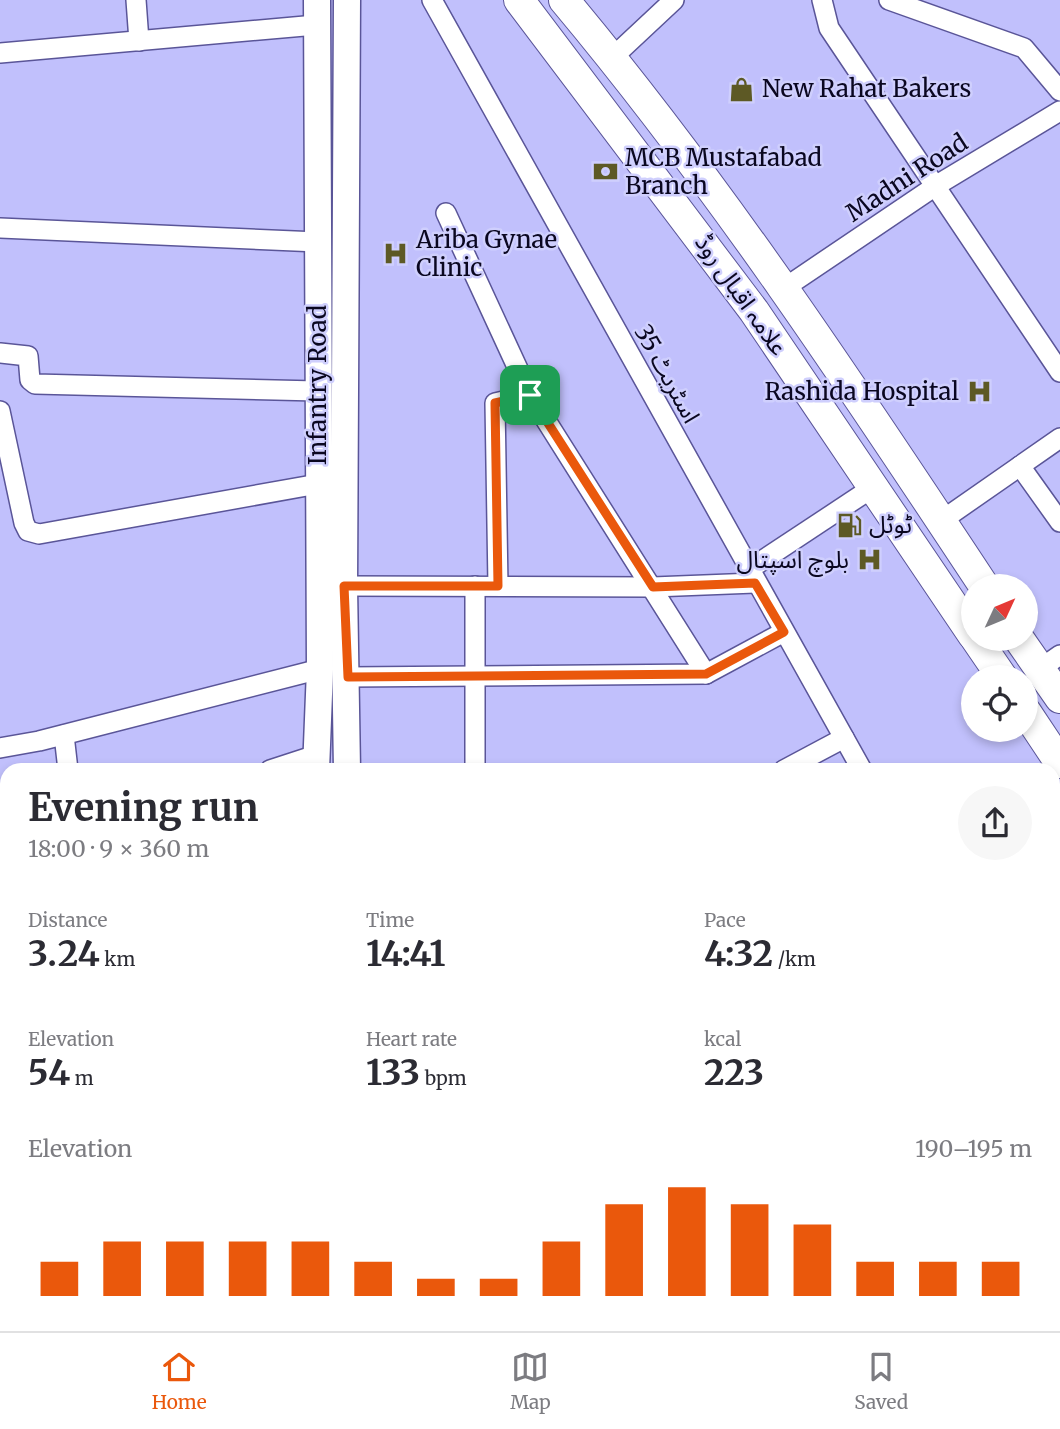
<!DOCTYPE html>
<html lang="en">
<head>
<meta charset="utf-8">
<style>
  body { margin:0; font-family:Merriweather,"Noto Sans Arabic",serif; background:#f7f7f7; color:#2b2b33; height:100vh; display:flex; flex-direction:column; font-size:26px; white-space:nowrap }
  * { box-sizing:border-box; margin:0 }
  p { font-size:23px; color:#7c7c81 }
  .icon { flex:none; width:38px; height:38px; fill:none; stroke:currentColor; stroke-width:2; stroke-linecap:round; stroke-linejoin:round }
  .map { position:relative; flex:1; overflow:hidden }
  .details { position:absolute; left:0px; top:763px; width:1060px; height:569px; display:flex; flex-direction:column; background:#fff; border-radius:21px 21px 0 0; box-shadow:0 4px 10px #0003 }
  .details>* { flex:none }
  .needle { width:46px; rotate:46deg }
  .tools { position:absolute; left:961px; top:574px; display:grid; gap:14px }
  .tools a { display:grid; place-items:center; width:77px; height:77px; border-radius:50%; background:#fff; box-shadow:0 4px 10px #0003; font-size:35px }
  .pin { position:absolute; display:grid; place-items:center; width:60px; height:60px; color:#fff; margin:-30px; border-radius:14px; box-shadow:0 4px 10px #0006 }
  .round { display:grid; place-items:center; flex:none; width:74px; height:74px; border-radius:37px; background:#f7f7f7 }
  .summary { display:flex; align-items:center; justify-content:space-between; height:119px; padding:0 28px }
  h1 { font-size:38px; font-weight:700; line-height:52px }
  .stats { display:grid; grid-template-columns:repeat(3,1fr); gap:10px; height:119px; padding:7px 28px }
  .stats div { display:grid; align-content:center }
  .stats b { font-size:35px; font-weight:700 }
  .stats small { font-size:19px; font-weight:400 }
  .stats p { font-size:19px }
  .chart { height:196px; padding:14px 28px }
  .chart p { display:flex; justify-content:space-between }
  .chart svg { width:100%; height:126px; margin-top:7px; stroke:#ea580c; stroke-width:6 }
  .tab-bar { display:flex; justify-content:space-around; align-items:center; height:98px; border-top:2px solid #e1e1e2; background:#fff; font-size:19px; color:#7c7c81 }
  .tab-bar a { display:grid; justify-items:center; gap:4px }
  .tab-bar .active { color:#ea580c }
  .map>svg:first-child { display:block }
  .green { fill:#c1886e }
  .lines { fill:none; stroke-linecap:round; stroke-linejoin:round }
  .street-casing { stroke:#5a5598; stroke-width:22 }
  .secondary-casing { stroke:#5a5598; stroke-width:29 }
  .primary-casing { stroke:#5a5598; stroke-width:32 }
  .street { stroke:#fff; stroke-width:19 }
  .secondary { stroke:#fff; stroke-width:26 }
  .primary { stroke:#fff; stroke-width:30 }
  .route-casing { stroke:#fff; stroke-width:14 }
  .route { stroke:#ea580c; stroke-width:9 }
  .labels { text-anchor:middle; stroke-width:5; stroke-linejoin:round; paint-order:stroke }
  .poi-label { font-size:24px; fill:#0a0720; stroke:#cfcffd; text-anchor:start }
  .street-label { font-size:24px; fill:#0a0720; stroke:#cfcffd }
</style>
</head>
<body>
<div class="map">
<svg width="1060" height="1331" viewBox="0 0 1060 1331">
  <rect width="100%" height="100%" fill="#c1c0fc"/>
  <polygon class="green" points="0,1109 7,1116 7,1325 185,1325 187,1331 0,1331"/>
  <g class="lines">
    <defs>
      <g id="street">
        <polyline points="136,0 139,41"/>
        <polyline points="432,0 862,770"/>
        <polyline points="822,0 829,28 1060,372"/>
        <polyline points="889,0 1024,48 1060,91"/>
        <polyline points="0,53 316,25"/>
        <polyline points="612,58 674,0"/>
        <polyline points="446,213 530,395 706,674"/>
        <polyline points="0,228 318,242"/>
        <polyline points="783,289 937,185 1060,111"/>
        <polyline points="0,353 28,356 30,380 35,384 317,391"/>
        <polyline points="0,411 24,523 28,531 39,534 318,484"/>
        <polyline points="1020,466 1060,522"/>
        <polyline points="941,521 1060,438"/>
        <polyline points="748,570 872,488"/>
        <polyline points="344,586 653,587 755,583"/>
        <polyline points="498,586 495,403 530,395"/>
        <polyline points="1040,669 1060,655"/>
        <polyline points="348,677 706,674 784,632"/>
        <polyline points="64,735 68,770"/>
        <polyline points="0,748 39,741 320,669"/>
        <polyline points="270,770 316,755"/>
        <polyline points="475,770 475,586"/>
        <polyline points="784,770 844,738"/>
        <polyline points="1054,1107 1060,1118"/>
        <polyline points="1054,1228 1060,1225"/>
        <polyline points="553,1325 557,1331"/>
        <polyline points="716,1325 719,1331"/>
        <polyline points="835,1325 838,1331"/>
        <polyline points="987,1325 993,1331"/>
        <polyline points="347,1328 373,1325"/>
        <polyline points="868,1331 879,1325"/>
      </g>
      <g id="secondary">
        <polyline points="347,0 344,586 347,770"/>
        <polyline points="316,770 320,669 317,0"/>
        <polyline points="320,1325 320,1331"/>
        <polyline points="347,1331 348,1325"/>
      </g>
      <g id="primary">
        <polyline points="519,0 754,311 973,635"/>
        <path d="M564 0C718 184 852 386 984 586"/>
        <polyline points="976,639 1002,677"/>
        <polyline points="1019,639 1060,698"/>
        <polyline points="1026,712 1060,763"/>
      </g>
    </defs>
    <use href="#street" class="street-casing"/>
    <use href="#secondary" class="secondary-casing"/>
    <use href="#primary" class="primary-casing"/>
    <use href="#street" class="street"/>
    <use href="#secondary" class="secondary"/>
    <use href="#primary" class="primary"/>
  </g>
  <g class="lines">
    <defs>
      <polygon id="route" points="530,395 653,587 755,583 784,632 706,674 348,677 344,586 498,586 495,403"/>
    </defs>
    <use href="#route" class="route-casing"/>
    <use href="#route" class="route"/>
  </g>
  <defs>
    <symbol id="shop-bare" viewBox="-9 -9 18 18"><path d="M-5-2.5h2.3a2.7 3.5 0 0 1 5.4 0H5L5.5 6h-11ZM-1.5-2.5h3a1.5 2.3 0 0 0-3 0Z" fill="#5d5925" stroke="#cfcffd" stroke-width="2.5" paint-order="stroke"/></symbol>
    <symbol id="bank-bare" viewBox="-9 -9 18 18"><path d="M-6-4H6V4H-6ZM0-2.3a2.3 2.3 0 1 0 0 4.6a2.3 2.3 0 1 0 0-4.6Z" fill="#5d5925" stroke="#cfcffd" stroke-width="2.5" paint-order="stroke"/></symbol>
    <symbol id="hospital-bare" viewBox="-9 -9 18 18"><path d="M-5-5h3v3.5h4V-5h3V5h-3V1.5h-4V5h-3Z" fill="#5d5925" stroke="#cfcffd" stroke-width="2.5" paint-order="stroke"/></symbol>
    <symbol id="fuel-bare" viewBox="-9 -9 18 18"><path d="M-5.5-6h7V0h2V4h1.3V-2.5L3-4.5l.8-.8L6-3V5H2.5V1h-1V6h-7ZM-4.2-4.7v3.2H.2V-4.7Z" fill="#5d5925" stroke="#cfcffd" stroke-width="2.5" paint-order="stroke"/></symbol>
  </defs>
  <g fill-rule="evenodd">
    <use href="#shop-bare" x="724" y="72" width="35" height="35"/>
    <use href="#bank-bare" x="588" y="154" width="35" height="35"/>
    <use href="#hospital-bare" x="378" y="236" width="35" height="35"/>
    <use href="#hospital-bare" x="962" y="374" width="35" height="35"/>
    <use href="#fuel-bare" x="832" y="508" width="35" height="35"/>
    <use href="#hospital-bare" x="852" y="542" width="35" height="35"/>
  </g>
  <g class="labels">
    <g class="poi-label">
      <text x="762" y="97">New Rahat Bakers</text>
      <text x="625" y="166">MCB Mustafabad<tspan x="625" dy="28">Branch</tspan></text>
      <text x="416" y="248">Ariba Gynae<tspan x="416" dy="28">Clinic</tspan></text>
      <text x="959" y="400" text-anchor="end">Rashida Hospital</text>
      <text x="869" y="533">ٹوٹل</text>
      <text x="849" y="568" text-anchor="end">بلوچ اسپتال</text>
    </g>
    <g class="street-label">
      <text transform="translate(907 178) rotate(-33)" y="8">Madni Road</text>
      <text transform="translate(741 295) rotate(55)" y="8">علامہ اقبال روڈ</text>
      <text transform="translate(667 374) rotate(61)" y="8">اسٹریٹ 35</text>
      <text transform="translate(318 385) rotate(-90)" y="8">Infantry Road</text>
    </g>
  </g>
</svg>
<div class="tools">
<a><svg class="needle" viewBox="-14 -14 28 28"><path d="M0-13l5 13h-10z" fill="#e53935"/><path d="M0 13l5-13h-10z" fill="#7c7c81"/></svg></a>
<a><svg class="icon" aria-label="locate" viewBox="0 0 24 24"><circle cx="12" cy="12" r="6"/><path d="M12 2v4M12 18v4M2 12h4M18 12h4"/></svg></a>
</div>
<div class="pin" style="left:530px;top:395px;background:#1e9e55"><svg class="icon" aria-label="arrive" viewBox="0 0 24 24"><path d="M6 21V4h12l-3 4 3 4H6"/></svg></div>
<section class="details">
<div class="summary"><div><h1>Evening run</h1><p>18:00 · 9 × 360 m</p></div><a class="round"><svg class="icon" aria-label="share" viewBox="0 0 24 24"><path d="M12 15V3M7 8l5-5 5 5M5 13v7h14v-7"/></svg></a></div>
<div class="stats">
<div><p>Distance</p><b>3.24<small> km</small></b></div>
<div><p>Time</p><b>14:41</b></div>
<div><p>Pace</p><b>4:32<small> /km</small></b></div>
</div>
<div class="stats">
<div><p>Elevation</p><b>54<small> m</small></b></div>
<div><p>Heart rate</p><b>133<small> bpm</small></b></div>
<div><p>kcal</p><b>223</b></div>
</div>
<div class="chart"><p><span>Elevation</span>190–195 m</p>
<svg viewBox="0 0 160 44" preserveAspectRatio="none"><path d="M5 44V32M15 44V25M25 44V25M35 44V25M45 44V25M55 44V32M65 44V38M75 44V38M85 44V25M95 44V12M105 44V6M115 44V12M125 44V19M135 44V32M145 44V32M155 44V32"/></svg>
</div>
</section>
</div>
<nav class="tab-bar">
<a class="active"><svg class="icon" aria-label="home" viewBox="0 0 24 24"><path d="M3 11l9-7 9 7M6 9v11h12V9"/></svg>Home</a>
<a><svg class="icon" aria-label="map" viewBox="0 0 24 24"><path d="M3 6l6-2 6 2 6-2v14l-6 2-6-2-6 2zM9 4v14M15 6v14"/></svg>Map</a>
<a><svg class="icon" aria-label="saved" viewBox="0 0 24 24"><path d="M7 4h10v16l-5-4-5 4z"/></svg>Saved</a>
</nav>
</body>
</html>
